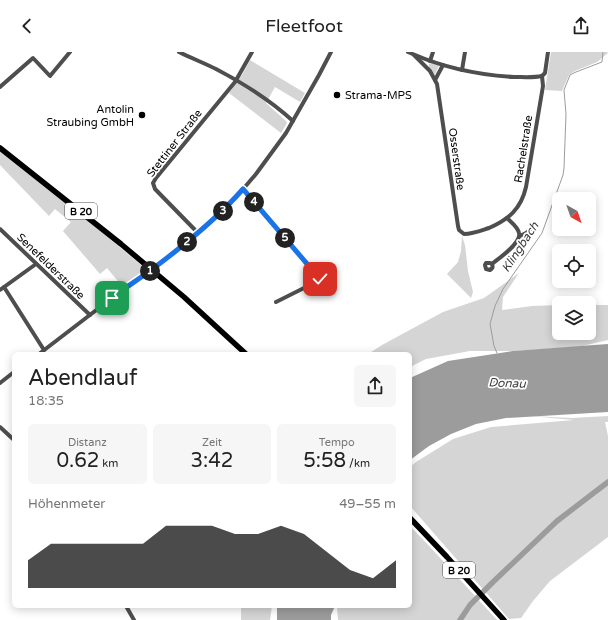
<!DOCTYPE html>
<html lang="de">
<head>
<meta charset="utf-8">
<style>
  body { margin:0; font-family:"Varela Round",sans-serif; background:#f6f6f6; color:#222; height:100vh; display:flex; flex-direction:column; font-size:15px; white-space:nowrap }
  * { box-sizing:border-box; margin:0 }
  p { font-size:13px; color:#767676 }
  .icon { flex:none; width:22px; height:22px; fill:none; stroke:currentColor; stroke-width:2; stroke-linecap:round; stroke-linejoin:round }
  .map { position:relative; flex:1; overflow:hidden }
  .side { position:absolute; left:12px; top:300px; width:400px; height:256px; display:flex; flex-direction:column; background:#fff; border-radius:6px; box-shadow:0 2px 10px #0003 }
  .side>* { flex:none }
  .needle { width:26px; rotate:140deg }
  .tools { position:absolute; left:552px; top:140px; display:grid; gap:8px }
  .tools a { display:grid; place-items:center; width:44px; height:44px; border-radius:6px; background:#fff; box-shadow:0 2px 10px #0003; font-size:20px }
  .pin { position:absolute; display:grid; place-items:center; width:34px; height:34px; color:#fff; margin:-17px; border-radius:8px; box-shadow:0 2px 6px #0006 }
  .km { position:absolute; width:20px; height:20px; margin:-10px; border-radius:50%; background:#222; color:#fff; font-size:11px; line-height:20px; text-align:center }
  .round { display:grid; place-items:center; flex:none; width:42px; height:42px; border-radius:6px; background:#f6f6f6 }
  .headline { display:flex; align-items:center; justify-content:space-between; height:68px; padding:0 16px }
  h1 { font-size:22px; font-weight:600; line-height:30px }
  .figures { display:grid; grid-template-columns:repeat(3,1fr); gap:6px; height:68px; padding:4px 16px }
  .figures div { display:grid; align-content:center; border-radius:6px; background:#f6f6f6; text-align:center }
  .figures b { font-size:20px; font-weight:600 }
  .figures small { font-size:11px; font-weight:400 }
  .figures p { font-size:11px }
  .chart { height:112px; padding:8px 16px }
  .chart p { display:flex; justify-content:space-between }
  .chart svg { width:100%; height:72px; margin-top:4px; fill:#000; opacity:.7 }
  header { display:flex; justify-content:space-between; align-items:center; height:52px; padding:0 16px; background:#fff; font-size:18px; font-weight:600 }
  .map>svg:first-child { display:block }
  .green { fill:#d5d5d5 }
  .water { fill:#9c9c9c }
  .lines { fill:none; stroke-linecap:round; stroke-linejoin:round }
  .stream { stroke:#9c9c9c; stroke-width:1 }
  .river { stroke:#9c9c9c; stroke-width:5.5 }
  .minor { stroke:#4e4e4e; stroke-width:4 }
  .highway { stroke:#000; stroke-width:5.5 }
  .route-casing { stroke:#fff; stroke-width:8 }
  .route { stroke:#1a73e8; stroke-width:5 }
  .poi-dot { fill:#000; stroke:#fff; stroke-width:1.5 }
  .labels { text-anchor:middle; stroke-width:3.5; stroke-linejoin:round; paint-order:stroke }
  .shield { fill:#fff; stroke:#4c4c4c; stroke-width:1 }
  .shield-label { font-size:10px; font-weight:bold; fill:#000 }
  .poi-label { font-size:11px; fill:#000; stroke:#fff; text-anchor:start }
  .street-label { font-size:11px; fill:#000; stroke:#fff }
  .water-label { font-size:12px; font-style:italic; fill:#3d3d3d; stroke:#fff }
</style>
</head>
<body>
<header><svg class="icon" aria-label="back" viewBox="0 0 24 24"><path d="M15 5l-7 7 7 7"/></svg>Fleetfoot<svg class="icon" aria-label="share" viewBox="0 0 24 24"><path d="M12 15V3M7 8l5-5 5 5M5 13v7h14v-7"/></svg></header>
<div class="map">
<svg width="608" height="568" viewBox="0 0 608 568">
  <rect width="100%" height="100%" fill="#fff"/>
  <g class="green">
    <polygon points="551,0 607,0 608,1 597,10 575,19 569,23 562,39 545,38"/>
    <polygon points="250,8 305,41 300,50 275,35 266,51 286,69 287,71 281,81 229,41 242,23"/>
    <polygon points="431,11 439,14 435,22 434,22 429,15 429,12"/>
    <polygon points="0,99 65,150 146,217 122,234 107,216 100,222 63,179 71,170 55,157 49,164 0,113"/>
    <polygon points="462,184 465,193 468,219 473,240 471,246 447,222 458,210 461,199"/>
    <polygon points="519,221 503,245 502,258 532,254 559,253 559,281 589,281 589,253 608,253 608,288 578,295 513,299 470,299 426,307 410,315 410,302 368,302 382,293 443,260 484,246"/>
    <polygon points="530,364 572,366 608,364 608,370 605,370 608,384 608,485 550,529 533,549 521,566 509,567 410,454 410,415 416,410 453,387 491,375 574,368"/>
    <polygon points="410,474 430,495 497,568 338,568 337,554 410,554"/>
    <polygon points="241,554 272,554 270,568 241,568"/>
  </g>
  <g class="water">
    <polygon points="608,292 608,360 506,366 476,372 451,382 429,394 410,408 410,326 448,309 513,299"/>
    <polygon points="277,554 335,554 331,563 331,568 277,568"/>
  </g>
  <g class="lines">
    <polyline class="stream" points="497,301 494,294 490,272 495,254 503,237 542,181 563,123 564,116 566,62 564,38 570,23 576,20 602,10 603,0"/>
    <polyline class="river" points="460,568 470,553 493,530 557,469 608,430"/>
    <g class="minor">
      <path d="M179 0C191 6 204 11 216 17 243 31 270 48 293 69"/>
      <path d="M408 0C441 15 477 23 514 25 523 25 533 26 542 24"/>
      <path d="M414 3 430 19 437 32 458 174 459 178 464 182C473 182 480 179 489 176 509 167 521 157 526 135L543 34 542 24"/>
      <polyline points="430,9 433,0"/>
      <polyline points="462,18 465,0"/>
      <polyline points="542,24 545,21 548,0"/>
      <polyline points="435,28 443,13"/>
      <polyline points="0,35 33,6 50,24 70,0"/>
      <polyline points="243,137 320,227"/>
      <polyline points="0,177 90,263"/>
      <polyline points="198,181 155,137 153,131 156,126 235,30 252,0"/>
      <polyline points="520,184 526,181 531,177"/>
      <path d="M492 212 490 211H486L485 213 486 217 490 218C493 216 493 215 492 212 499 206 522 191 519 181 518 175 511 170 507 166"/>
      <polyline points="4,235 44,298"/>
      <polyline points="0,238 36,212"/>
      <polyline points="276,250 324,226"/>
      <polyline points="39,302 112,246 155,215 198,181 232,150 256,122 286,81 319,23 331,0"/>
      <polyline points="0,331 14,320"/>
      <polyline points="0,375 14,388"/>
      <polyline points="126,554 134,568"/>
    </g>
    <g class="highway">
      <polyline points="0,96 121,192 184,245 246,302"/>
      <polyline points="410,466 447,505 504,568"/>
    </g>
  </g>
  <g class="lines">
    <defs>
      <path id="route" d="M112 246C123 237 136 229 147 221 181 196 215 169 243 137L320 227"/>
    </defs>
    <use href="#route" class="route-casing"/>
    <use href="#route" class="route"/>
  </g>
  <g class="poi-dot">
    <circle cx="337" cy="43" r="4"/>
    <circle cx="142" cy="63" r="4"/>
  </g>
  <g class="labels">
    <g class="shield">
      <rect x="65" y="151" width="32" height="16" rx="3"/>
      <rect x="443" y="510" width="32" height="16" rx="3"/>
    </g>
    <g class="shield-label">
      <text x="81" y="163">B 20</text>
      <text x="459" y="522">B 20</text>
    </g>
    <g class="poi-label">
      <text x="345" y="47">Strama-MPS</text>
      <text x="134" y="61" text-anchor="end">Antolin<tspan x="134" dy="13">Straubing GmbH</tspan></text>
    </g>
    <g class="street-label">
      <text transform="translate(174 91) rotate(-52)" y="4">Stettiner Straße</text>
      <text transform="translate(523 97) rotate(-81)" y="4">Rachelstraße</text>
      <text transform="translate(457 107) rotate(82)" y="4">Osserstraße</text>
      <text transform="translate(51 214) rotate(44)" y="4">Senefelderstraße</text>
    </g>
    <g class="water-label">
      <text transform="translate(520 195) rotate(-57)" y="4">Klingbach</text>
      <text transform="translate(507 331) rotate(2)" y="4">Donau</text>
    </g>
  </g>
</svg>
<div class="tools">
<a><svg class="needle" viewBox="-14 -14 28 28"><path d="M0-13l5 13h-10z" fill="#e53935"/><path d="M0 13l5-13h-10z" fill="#767676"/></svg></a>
<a><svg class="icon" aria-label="locate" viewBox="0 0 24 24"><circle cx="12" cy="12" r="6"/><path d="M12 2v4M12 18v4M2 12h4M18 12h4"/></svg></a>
<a><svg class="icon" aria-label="layers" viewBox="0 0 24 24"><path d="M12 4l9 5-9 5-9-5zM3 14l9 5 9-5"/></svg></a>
</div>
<div class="pin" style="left:112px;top:246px;background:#1e9e55"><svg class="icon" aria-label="arrive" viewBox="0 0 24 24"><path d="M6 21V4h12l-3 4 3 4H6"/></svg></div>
<div class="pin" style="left:320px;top:227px;background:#d93025"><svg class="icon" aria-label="check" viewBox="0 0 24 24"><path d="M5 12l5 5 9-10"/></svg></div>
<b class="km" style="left:150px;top:219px">1</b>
<b class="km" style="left:187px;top:190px">2</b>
<b class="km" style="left:223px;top:159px">3</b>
<b class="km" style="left:254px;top:150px">4</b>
<b class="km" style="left:285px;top:186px">5</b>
<section class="side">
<div class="headline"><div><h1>Abendlauf</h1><p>18:35</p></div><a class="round"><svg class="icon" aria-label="share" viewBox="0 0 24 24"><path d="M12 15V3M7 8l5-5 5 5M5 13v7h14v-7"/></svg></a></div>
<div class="figures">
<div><p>Distanz</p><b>0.62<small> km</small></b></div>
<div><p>Zeit</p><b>3:42</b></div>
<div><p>Tempo</p><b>5:58<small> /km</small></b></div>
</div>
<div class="chart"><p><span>Höhenmeter</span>49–55 m</p>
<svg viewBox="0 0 160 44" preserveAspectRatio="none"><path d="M0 44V27L10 17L20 17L30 17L40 17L50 17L60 6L70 6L80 6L90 11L100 11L110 6L120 11L130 22L140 33L150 38L160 27V44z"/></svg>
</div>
</section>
</div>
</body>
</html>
